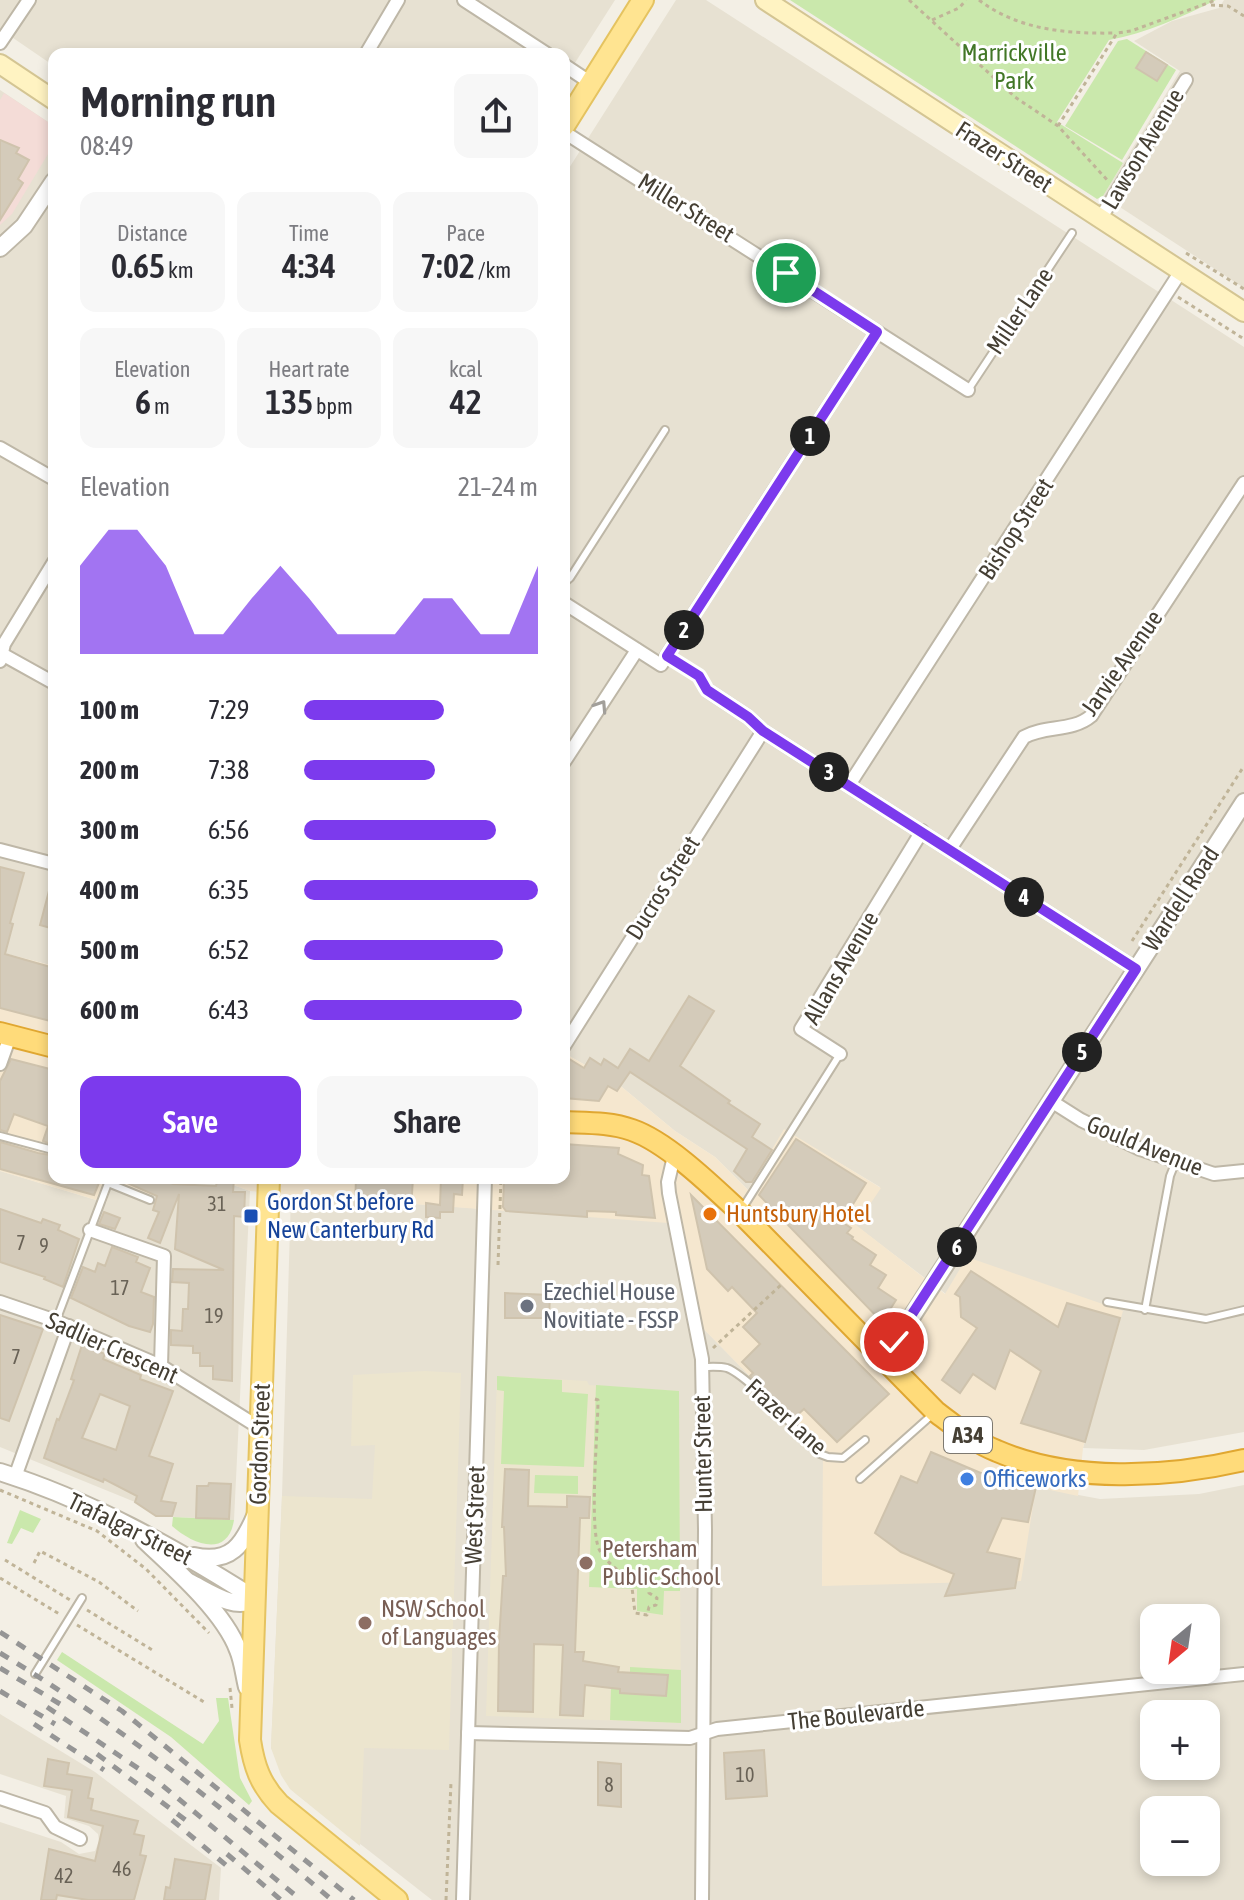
<!DOCTYPE html>
<html lang="en">
<head>
<meta charset="utf-8">
<style>
  body { margin:0; font-family:"Asap Condensed",sans-serif; background:#f7f7f7; color:#2b2b33; height:100vh; display:flex; flex-direction:column; font-size:30px; white-space:nowrap }
  * { box-sizing:border-box; margin:0 }
  p { font-size:26px; color:#7c7c81 }
  .icon { flex:none; width:44px; height:44px; fill:none; stroke:currentColor; stroke-width:2; stroke-linecap:round; stroke-linejoin:round }
  .map { position:relative; flex:1; overflow:hidden }
  .panel { position:absolute; left:48px; top:48px; width:522px; height:1136px; display:flex; flex-direction:column; background:#fff; border-radius:16px; box-shadow:0 4px 12px #0003 }
  .panel>* { flex:none }
  .needle { width:52px; rotate:209deg }
  .buttons { position:absolute; left:1140px; top:1604px; display:grid; gap:16px }
  .buttons a { display:grid; place-items:center; width:80px; height:80px; border-radius:16px; background:#fff; box-shadow:0 4px 12px #0003; font-size:40px }
  .pin { position:absolute; display:grid; place-items:center; width:68px; height:68px; color:#fff; margin:-34px; border:4px solid #fff; border-radius:50%; box-shadow:0 2px 8px #0007 }
  .km { position:absolute; width:40px; height:40px; margin:-20px; border-radius:50%; background:#222; color:#fff; font-size:22px; line-height:40px; text-align:center }
  .round { display:grid; place-items:center; flex:none; width:84px; height:84px; border-radius:16px; background:#f7f7f7 }
  .overview { display:flex; align-items:center; justify-content:space-between; height:136px; padding:0 32px }
  h1 { font-size:44px; font-weight:600; line-height:60px }
  .metrics { display:grid; grid-template-columns:repeat(3,1fr); gap:12px; height:136px; padding:8px 32px }
  .metrics div { display:grid; align-content:center; border-radius:16px; background:#f7f7f7; text-align:center }
  .metrics b { font-size:34px; font-weight:600 }
  .metrics small { font-size:22px; font-weight:400 }
  .metrics p { font-size:22px }
  .chart { height:224px; padding:16px 32px }
  .chart p { display:flex; justify-content:space-between }
  .chart svg { width:100%; height:144px; margin-top:8px; fill:#7c3aed; opacity:.7 }
  .button { display:flex; gap:16px; margin-top:auto; padding:16px 32px }
  .button a { flex:1; height:92px; border-radius:16px; background:#7c3aed; color:#fff; font-size:32px; font-weight:600; line-height:92px; text-align:center }
  .button a+a { background:#f7f7f7; color:#2b2b33 }
  ul { padding:0 32px; list-style:none; font-size:26px }
  li { display:grid; grid-template-columns:128px 96px 1fr; align-items:center; height:60px }
  li i { height:20px; border-radius:10px; background:#7c3aed }
  .map>svg:first-child { display:block }
  .residential { fill:#e7e1d2; fill-rule:evenodd }
  .commercial { fill:#f5e7cf }
  .education { fill:#ece5ce }
  .medical { fill:#f4dcd7 }
  .green { fill:#cae8ac }
  .building { fill:#d4cbba; stroke:#cfc3ad; stroke-width:2; fill-rule:evenodd }
  .lines { fill:none; stroke-linecap:round; stroke-linejoin:round }
  .service-casing { stroke:#beb7a7; stroke-width:10 }
  .minor-casing { stroke:#beb7a7; stroke-width:16 }
  .tertiary-casing { stroke:#beb7a7; stroke-width:20 }
  .secondary-casing { stroke:#d4c593; stroke-width:22 }
  .primary-casing { stroke:#e5c360; stroke-width:24 }
  .trunk-casing { stroke:#e0a731; stroke-width:24 }
  .path { stroke:#c0b498; stroke-width:3; stroke-dasharray:4 4; stroke-linecap:butt }
  .service { stroke:#fff; stroke-width:6 }
  .minor { stroke:#fff; stroke-width:12 }
  .tertiary { stroke:#fff; stroke-width:16 }
  .secondary { stroke:#fff3c2; stroke-width:18 }
  .primary { stroke:#ffe491; stroke-width:20 }
  .trunk { stroke:#ffdb7a; stroke-width:20 }
  .rail { stroke:#959595; stroke-width:5; stroke-dasharray:10 10; stroke-linecap:butt }
  .oneway { stroke:#a29f9a }
  .route-casing { stroke:#fff; stroke-width:16 }
  .route { stroke:#7c3aed; stroke-width:10 }
  .food-dot { fill:#e8710a; stroke:#fff; stroke-width:3 }
  .transit-dot { fill:#1a4fb4; stroke:#fff; stroke-width:3 }
  .worship-dot { fill:#6b7280; stroke:#fff; stroke-width:3 }
  .shop-dot { fill:#3f7fe0; stroke:#fff; stroke-width:3 }
  .education-dot { fill:#8d6e63; stroke:#fff; stroke-width:3 }
  .labels { text-anchor:middle; stroke-width:6; stroke-linejoin:round; paint-order:stroke }
  .number-label { font-size:20px; fill:#696256 }
  .shield { fill:#fff; stroke:#7d7971; stroke-width:2 }
  .shield-label { font-size:22px; font-weight:bold; fill:#453f34 }
  .park-label { font-size:24px; fill:#427727; stroke:#fff }
  .street-label { font-size:24px; fill:#453f34; stroke:#fff }
  .transit-label { font-size:24px; fill:#164399; stroke:#fff; text-anchor:start }
  .food-label { font-size:24px; fill:#c56008; stroke:#fff; text-anchor:start }
  .worship-label { font-size:24px; fill:#5b616d; stroke:#fff; text-anchor:start }
  .shop-label { font-size:24px; fill:#366cbe; stroke:#fff; text-anchor:start }
  .education-label { font-size:24px; fill:#785e54; stroke:#fff; text-anchor:start }
</style>
</head>
<body>
<div class="map">
<svg width="1244" height="1900" viewBox="0 0 1244 1900">
  <rect width="100%" height="100%" fill="#f3efe5"/>
  <g class="residential">
    <polygon points="0,0 615,0 564,80 564,54 54,54 54,66 0,29"/>
    <polygon points="676,0 706,0 1244,347 1244,1432 1144,1450 1083,1448 1122,1311 946,1294 855,1225 880,1187 784,1130 748,1190 715,1157 675,1131 617,1083 564,1053 564,176"/>
    <polygon points="1224,0 1244,0 1244,288 1103,196 1180,71 1134,41 1172,21 1219,8"/>
    <polygon points="0,90 54,126 54,966 0,952"/>
    <polygon points="0,1171 106,1203 113,1182 156,1178 233,1185 250,1191 234,1520 156,1516 135,1502 0,1447"/>
    <path d="M291 1195 669 1222 686 1311 824 1451 822 1586 1036 1487 1100 1499 1199 1494 1244 1485V1900H432L295 1793 271 1748 282 1496ZM1154 1618H1206V1670H1154ZM1154 1714H1206V1766H1154ZM1154 1810H1206V1862H1154Z"/>
    <polygon points="0,1714 95,1772 221,1868 219,1900 0,1900 0,1822 61,1842 79,1854 95,1851 99,1841 98,1834 89,1826 64,1818 66,1796 0,1774"/>
  </g>
  <g class="commercial">
    <polygon points="0,952 54,966 54,1178 156,1178 151,1197 113,1182 106,1203 0,1171"/>
    <polygon points="564,1053 617,1083 675,1131 715,1157 748,1190 784,1129 881,1188 856,1225 945,1294 967,1257 1123,1311 1083,1448 1078,1496 1036,1487 1021,1581 822,1586 823,1451 686,1311 668,1223 291,1195 250,1191 233,1185 163,1178 564,1178"/>
  </g>
  <g class="education">
    <polygon points="425,1371 461,1373 449,1750 364,1748 360,1846 290,1789 281,1775 271,1748 282,1496 372,1499 375,1445 351,1446 353,1375"/>
    <polygon points="497,1376 587,1381 589,1385 679,1391 681,1723 486,1716"/>
  </g>
  <polygon class="medical" points="4,93 54,126 54,144 12,214 0,225 0,100"/>
  <g class="green">
    <path d="M790 0H1216C1182 17 1147 33 1109 40L1057 122 1123 163 1103 196 1097 199Z"/>
    <polygon points="1127,39 1176,70 1122,160 1065,126 1118,41"/>
    <polygon points="497,1376 562,1380 562,1392 588,1394 584,1467 501,1464 504,1391 497,1390"/>
    <polygon points="596,1385 679,1391 680,1591 664,1591 663,1615 637,1611 637,1589 589,1587"/>
    <polygon points="535,1475 578,1476 578,1494 534,1493"/>
    <polygon points="20,1510 41,1519 33,1533 21,1528 12,1544 7,1543"/>
    <path d="M173 1517 234 1520C228 1559 192 1544 172 1526Z"/>
    <polygon points="62,1652 203,1744 219,1721 216,1698 228,1698 240,1778 252,1801 249,1805 171,1737 57,1660"/>
    <polygon points="630,1667 681,1670 681,1723 610,1720 611,1688 620,1688 620,1693 666,1696 668,1675 630,1673"/>
  </g>
  <g class="building">
    <polygon points="1146,52 1167,65 1157,81 1136,68"/>
    <polygon points="0,140 19,148 16,153 29,160 18,179 23,183 0,220"/>
    <polygon points="0,867 24,873 10,923 13,924 5,954 54,968 54,1022 0,1008"/>
    <polygon points="50,887 54,887 54,929 40,925"/>
    <polygon points="689,996 714,1011 680,1066 730,1101 728,1103 760,1124 752,1137 772,1150 752,1182 746,1182 734,1171 747,1149 630,1072 617,1091 608,1086 599,1101 564,1098 564,1068 569,1059 584,1068 590,1058 601,1065 604,1059 618,1068 630,1049 649,1061"/>
    <polygon points="11,1059 54,1070 54,1146 43,1141 48,1126 14,1114 7,1132 0,1130 0,1081"/>
    <polygon points="796,1139 866,1183 842,1222 851,1228 847,1233 853,1237 852,1239 876,1255 870,1265 886,1275 878,1288 896,1300 882,1322 759,1195"/>
    <polygon points="0,1142 38,1153 50,1155 54,1152 54,1178 101,1178 94,1195 0,1169"/>
    <polygon points="564,1144 619,1148 618,1154 643,1165 642,1175 649,1176 655,1218 616,1215 616,1212 587,1211 587,1217 506,1211 503,1207 504,1178 564,1178"/>
    <polygon points="116,1178 157,1178 173,1184 216,1186 218,1178 234,1178 233,1192 245,1192 244,1217 234,1216 232,1381 213,1379 213,1366 200,1366 200,1353 193,1353 193,1346 171,1345 171,1330 182,1331 183,1309 188,1309 189,1283 172,1282 173,1269 224,1270 175,1249 179,1194 160,1243 148,1238 159,1212 153,1210 157,1196"/>
    <polygon points="356,1178 413,1178 411,1209 355,1208"/>
    <polygon points="441,1178 463,1178 462,1195 454,1194 453,1212 440,1212 440,1218 426,1217 426,1203 440,1205"/>
    <polygon points="691,1195 889,1394 837,1442 804,1409 794,1418 750,1376 753,1373 742,1362 760,1344 743,1327 757,1313 732,1287 728,1291 707,1269"/>
    <polygon points="0,1209 41,1223 43,1219 60,1225 58,1230 79,1239 63,1287 44,1279 45,1277 0,1262"/>
    <polygon points="104,1212 120,1218 115,1229 99,1224"/>
    <polygon points="112,1247 138,1257 136,1262 150,1268 141,1292 154,1297 153,1324 150,1332 129,1326 71,1298 83,1267 95,1272 98,1263 105,1266"/>
    <polygon points="971,1271 1058,1327 1067,1303 1120,1318 1085,1442 1021,1423 1041,1371 1010,1350 995,1389 973,1374 960,1393 942,1380 977,1328 961,1317 960,1297 955,1294"/>
    <polygon points="505,1293 550,1295 549,1318 505,1318"/>
    <polygon points="0,1315 43,1329 9,1421 0,1418"/>
    <path d="M82 1345 105 1354 103 1359 141 1375 140 1379 173 1391 149 1456 173 1464 161 1501 176 1503 172 1516H156L135 1502 137 1496 104 1479 103 1482 44 1458 57 1419 59 1420 74 1380 71 1379ZM100 1394 130 1406 116 1450 82 1438Z"/>
    <polygon points="931,1452 995,1479 1036,1487 1028,1522 1002,1518 987,1552 1020,1559 1015,1588 945,1596 954,1574 901,1552 875,1533 901,1476 917,1483"/>
    <polygon points="505,1469 529,1470 528,1506 567,1507 567,1496 590,1497 589,1518 580,1518 575,1652 584,1652 583,1661 619,1667 618,1672 668,1675 666,1696 620,1693 620,1689 585,1685 583,1716 560,1715 563,1645 534,1644 533,1712 498,1711 499,1641 503,1576 506,1576 504,1527 502,1527"/>
    <polygon points="209,1483 231,1484 229,1519 196,1518 197,1486 208,1486"/>
    <polygon points="764,1750 767,1796 726,1799 724,1753"/>
    <polygon points="48,1759 69,1763 67,1774 92,1778 88,1798 93,1799 91,1810 138,1821 134,1834 144,1836 140,1855 146,1856 134,1900 88,1900 57,1895 56,1900 41,1900 49,1849 95,1861 103,1826 68,1817 72,1790 44,1786"/>
    <polygon points="598,1762 621,1764 621,1807 598,1805"/>
    <polygon points="175,1859 211,1865 205,1900 164,1900 166,1887 170,1888"/>
  </g>
  <g class="lines">
    <defs>
      <g id="service">
        <polyline points="968,390 1072,233"/>
        <polyline points="564,583 570,578 665,430"/>
        <polyline points="0,1136 49,1149"/>
        <polyline points="108,1183 150,1200"/>
        <polyline points="742,1209 840,1054"/>
        <polyline points="1107,1302 1206,1319 1244,1310"/>
        <polyline points="1145,1310 1170,1176 1176,1161"/>
        <polyline points="56,1321 110,1178"/>
        <path d="M702 1367C710 1367 719 1366 727 1368 749 1376 800 1434 820 1454L828 1457 843 1458 865 1440"/>
        <polyline points="860,1479 933,1414"/>
        <polyline points="35,1674 82,1598"/>
      </g>
      <g id="minor">
        <polyline points="464,0 547,54"/>
        <polyline points="0,43 29,0"/>
        <polyline points="366,54 398,0"/>
        <polyline points="564,65 591,83"/>
        <polyline points="564,132 968,390"/>
        <polyline points="1100,219 1186,80"/>
        <polyline points="0,448 54,479"/>
        <polyline points="564,603 661,665 877,332"/>
        <polyline points="0,653 54,683"/>
        <polyline points="0,661 4,644 54,562"/>
        <polyline points="707,690 748,717 763,731 1136,969"/>
        <polyline points="564,762 637,650"/>
        <polyline points="849,785 1181,271"/>
        <path d="M950 849 1024 737C1045 725 1072 732 1091 716L1244 483"/>
        <polyline points="0,850 54,864"/>
        <polyline points="564,1046 763,731"/>
        <polyline points="840,1054 801,1029 922,831"/>
        <polyline points="0,1064 10,1036"/>
        <polyline points="1051,1101 1081,1120 1140,1149 1214,1174 1244,1171"/>
        <polyline points="674,1156 668,1182 669,1193 702,1359 705,1530 702,1900"/>
        <polyline points="90,1230 164,1256 161,1366"/>
        <polyline points="0,1302 56,1321 161,1366 260,1428"/>
        <polyline points="15,1477 69,1326"/>
        <polyline points="468,1733 690,1738 717,1729 1244,1674"/>
        <polyline points="0,1798 45,1813 55,1827 80,1839"/>
        <polyline points="463,1900 485,1178"/>
      </g>
      <g id="tertiary">
        <polyline points="0,248 24,226 54,181"/>
        <polyline points="880,1355 898,1338 1244,802"/>
        <path d="M0 1472C90 1500 175 1548 254 1598 237 1613 206 1590 189 1582"/>
        <path d="M144 1540C174 1568 224 1612 238 1650 243 1662 244 1675 247 1687"/>
        <path d="M194 1556C231 1564 243 1545 256 1514"/>
      </g>
      <g id="secondary">
        <polyline points="765,0 1244,312"/>
        <polyline points="0,64 54,100"/>
      </g>
      <g id="primary">
        <polyline points="564,126 643,0"/>
        <path d="M269 1178 250 1740C254 1766 260 1784 279 1804L397 1900"/>
      </g>
      <g id="trunk">
        <polyline points="0,1033 54,1047"/>
        <path d="M564 1122C586 1123 610 1122 632 1130 667 1142 712 1186 740 1212L936 1412C955 1426 974 1442 997 1451 1071 1483 1167 1478 1244 1460"/>
      </g>
    </defs>
    <use href="#service" class="service-casing"/>
    <use href="#minor" class="minor-casing"/>
    <use href="#tertiary" class="tertiary-casing"/>
    <use href="#secondary" class="secondary-casing"/>
    <use href="#primary" class="primary-casing"/>
    <use href="#trunk" class="trunk-casing"/>
    <g class="path">
      <polyline points="909,0 1015,97 1058,126 1109,182"/>
      <path d="M979 0C1018 30 1067 34 1116 33"/>
      <polyline points="1211,5 1228,6 1244,16"/>
      <polyline points="932,20 959,8 966,0"/>
      <polyline points="1058,126 1117,33 1131,31 1216,0"/>
      <polyline points="1186,253 1244,289"/>
      <polyline points="1178,297 1244,339"/>
      <polyline points="678,663 701,679"/>
      <polyline points="1132,941 1244,766"/>
      <polyline points="498,1265 501,1178"/>
      <polyline points="713,1348 781,1285"/>
      <path d="M595 1399 598 1400C598 1431 589 1526 599 1549 606 1563 619 1571 631 1579L635 1613 647 1615 649 1607 656 1605 657 1598 649 1593 650 1590"/>
      <polyline points="0,1490 97,1531 146,1569 209,1633"/>
      <polyline points="5,1560 70,1600"/>
      <polyline points="34,1563 40,1551 99,1582 138,1611"/>
      <polyline points="0,1578 61,1615"/>
      <polyline points="87,1610 154,1651"/>
      <polyline points="77,1625 204,1702"/>
      <polyline points="230,1688 232,1708"/>
      <polyline points="446,1900 451,1782"/>
    </g>
    <use href="#service" class="service"/>
    <use href="#minor" class="minor"/>
    <use href="#tertiary" class="tertiary"/>
    <use href="#secondary" class="secondary"/>
    <use href="#primary" class="primary"/>
    <use href="#trunk" class="trunk"/>
    <g class="rail">
      <polyline points="0,1632 122,1711 354,1900"/>
      <path d="M0 1653C118 1724 227 1811 332 1900"/>
      <polyline points="0,1668 65,1707"/>
      <polyline points="0,1691 55,1724"/>
      <polyline points="47,1707 157,1781 301,1900"/>
      <polyline points="34,1724 104,1770"/>
      <polyline points="97,1754 187,1821"/>
      <polyline points="172,1820 233,1871"/>
      <polyline points="227,1854 281,1900"/>
    </g>
  </g>
  <defs><path id="oneway-chevron" d="M-2-3.5L2.5 0L-2 3.5" fill="none" stroke-width="1.6" stroke-linecap="round" stroke-linejoin="round" transform="scale(2)"/></defs>
  <use class="oneway" href="#oneway-chevron" transform="translate(601 706) rotate(-57)"/>
  <g class="lines">
    <defs>
      <polyline id="route" points="786,273 877,332 667,656 699,676 707,690 748,717 763,731 1136,969 894,1342"/>
    </defs>
    <use href="#route" class="route-casing"/>
    <use href="#route" class="route"/>
  </g>
  <circle class="food-dot" cx="710" cy="1214" r="8"/>
  <rect class="transit-dot" x="243" y="1208" width="16" height="16" rx="4"/>
  <circle class="worship-dot" cx="527" cy="1306" r="8"/>
  <circle class="shop-dot" cx="967" cy="1479" r="8"/>
  <g class="education-dot">
    <circle cx="586" cy="1563" r="8"/>
    <circle cx="365" cy="1623" r="8"/>
  </g>
  <g class="labels">
    <g class="number-label">
      <text x="217" y="1211">31</text>
      <text x="21" y="1250">7</text>
      <text x="44" y="1253">9</text>
      <text x="120" y="1295">17</text>
      <text x="214" y="1323">19</text>
      <text x="16" y="1364">7</text>
      <text x="745" y="1782">10</text>
      <text x="609" y="1792">8</text>
      <text x="122" y="1876">46</text>
      <text x="64" y="1883">42</text>
    </g>
    <rect class="shield" x="944" y="1417" width="48" height="36" rx="6"/>
    <g class="shield-label">
      <text x="968" y="1443">A34</text>
    </g>
    <g class="park-label">
      <text x="1014" y="61">Marrickville<tspan x="1014" dy="28">Park</tspan></text>
    </g>
    <g class="street-label">
      <text transform="translate(1143 149) rotate(-59)" y="8">Lawson Avenue</text>
      <text transform="translate(1004 157) rotate(33)" y="8">Frazer Street</text>
      <text transform="translate(686 208) rotate(32)" y="8">Miller Street</text>
      <text transform="translate(1020 311) rotate(-56)" y="8">Miller Lane</text>
      <text transform="translate(1016 529) rotate(-57)" y="8">Bishop Street</text>
      <text transform="translate(1122 663) rotate(-55)" y="8">Jarvie Avenue</text>
      <text transform="translate(663 888) rotate(-58)" y="8">Ducros Street</text>
      <text transform="translate(1181 899) rotate(-57)" y="8">Wardell Road</text>
      <text transform="translate(841 968) rotate(-60)" y="8">Allans Avenue</text>
      <text transform="translate(1145 1146) rotate(22)" y="8">Gould Avenue</text>
      <text transform="translate(112 1348) rotate(24)" y="8">Sadlier Crescent</text>
      <text transform="translate(786 1417) rotate(42)" y="8">Frazer Lane</text>
      <text transform="translate(260 1444) rotate(-88)" y="8">Gordon Street</text>
      <text transform="translate(703 1454) rotate(-91)" y="8">Hunter Street</text>
      <text transform="translate(475 1515) rotate(-88)" y="8">West Street</text>
      <text transform="translate(130 1529) rotate(26)" y="8">Trafalgar Street</text>
      <text transform="translate(856 1715) rotate(-6)" y="8">The Boulevarde</text>
    </g>
    <g class="transit-label">
      <text x="267" y="1210">Gordon St before<tspan x="267" dy="28">New Canterbury Rd</tspan></text>
    </g>
    <g class="food-label">
      <text x="726" y="1222">Huntsbury Hotel</text>
    </g>
    <g class="worship-label">
      <text x="543" y="1300">Ezechiel House<tspan x="543" dy="28">Novitiate - FSSP</tspan></text>
    </g>
    <g class="shop-label">
      <text x="983" y="1487">Officeworks</text>
    </g>
    <g class="education-label">
      <text x="602" y="1557">Petersham<tspan x="602" dy="28">Public School</tspan></text>
      <text x="381" y="1617">NSW School<tspan x="381" dy="28">of Languages</tspan></text>
    </g>
  </g>
</svg>
<div class="buttons">
<a><svg class="needle" viewBox="-14 -14 28 28"><path d="M0-13l5 13h-10z" fill="#e53935"/><path d="M0 13l5-13h-10z" fill="#7c7c81"/></svg></a>
<a>+</a>
<a>−</a>
</div>
<div class="pin" style="left:786px;top:273px;background:#1e9e55"><svg class="icon" aria-label="arrive" viewBox="0 0 24 24"><path d="M6 21V4h12l-3 4 3 4H6"/></svg></div>
<div class="pin" style="left:894px;top:1342px;background:#d93025"><svg class="icon" aria-label="check" viewBox="0 0 24 24"><path d="M5 12l5 5 9-10"/></svg></div>
<b class="km" style="left:810px;top:436px">1</b>
<b class="km" style="left:684px;top:630px">2</b>
<b class="km" style="left:829px;top:772px">3</b>
<b class="km" style="left:1024px;top:897px">4</b>
<b class="km" style="left:1082px;top:1052px">5</b>
<b class="km" style="left:957px;top:1247px">6</b>
<section class="panel">
<div class="overview"><div><h1>Morning run</h1><p>08:49</p></div><a class="round"><svg class="icon" aria-label="share" viewBox="0 0 24 24"><path d="M12 15V3M7 8l5-5 5 5M5 13v7h14v-7"/></svg></a></div>
<div class="metrics">
<div><p>Distance</p><b>0.65<small> km</small></b></div>
<div><p>Time</p><b>4:34</b></div>
<div><p>Pace</p><b>7:02<small> /km</small></b></div>
</div>
<div class="metrics">
<div><p>Elevation</p><b>6<small> m</small></b></div>
<div><p>Heart rate</p><b>135<small> bpm</small></b></div>
<div><p>kcal</p><b>42</b></div>
</div>
<div class="chart"><p><span>Elevation</span>21–24 m</p>
<svg viewBox="0 0 160 44" preserveAspectRatio="none"><path d="M0 44V17L10 6L20 6L30 17L40 38L50 38L60 27L70 17L80 27L90 38L100 38L110 38L120 27L130 27L140 38L150 38L160 17V44z"/></svg>
</div>
<ul>
<li><b>100 m</b>7:29<i style="width:60%"></i></li>
<li><b>200 m</b>7:38<i style="width:56%"></i></li>
<li><b>300 m</b>6:56<i style="width:82%"></i></li>
<li><b>400 m</b>6:35<i style="width:100%"></i></li>
<li><b>500 m</b>6:52<i style="width:85%"></i></li>
<li><b>600 m</b>6:43<i style="width:93%"></i></li>
</ul>
<div class="button"><a>Save</a><a>Share</a></div>
</section>
</div>
</body>
</html>
